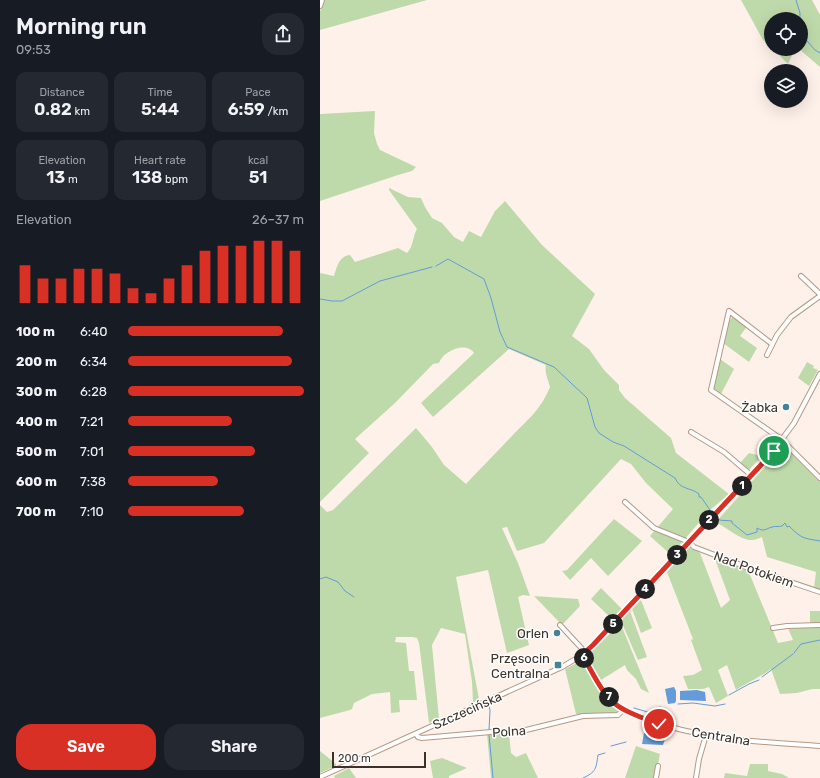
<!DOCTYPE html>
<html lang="en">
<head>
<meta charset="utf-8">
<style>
  body { margin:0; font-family:Rubik,sans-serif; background:#242831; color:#f1f3f6; height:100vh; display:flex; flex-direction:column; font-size:15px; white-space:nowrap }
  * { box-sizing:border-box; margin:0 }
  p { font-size:13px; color:#9ea1a6 }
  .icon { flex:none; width:22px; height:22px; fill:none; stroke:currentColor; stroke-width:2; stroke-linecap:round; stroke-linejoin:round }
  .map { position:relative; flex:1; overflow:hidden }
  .panel { display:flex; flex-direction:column; background:#171b24; width:320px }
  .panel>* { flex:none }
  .controls { position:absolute; left:444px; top:12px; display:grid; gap:8px }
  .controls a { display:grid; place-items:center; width:44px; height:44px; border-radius:50%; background:#171b24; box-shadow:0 4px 16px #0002; font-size:20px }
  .scale { position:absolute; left:12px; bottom:10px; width:94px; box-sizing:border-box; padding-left:4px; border:2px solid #3d3129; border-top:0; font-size:11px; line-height:14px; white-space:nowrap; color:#3d3129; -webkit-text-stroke:3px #fff; paint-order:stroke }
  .pin { position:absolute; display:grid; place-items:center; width:34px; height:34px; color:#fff; margin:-17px; border:2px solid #fff; border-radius:50%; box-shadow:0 1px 4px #0007 }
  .km { position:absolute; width:20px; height:20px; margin:-10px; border-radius:50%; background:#222; color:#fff; font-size:11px; line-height:20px; text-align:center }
  .round { display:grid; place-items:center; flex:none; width:42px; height:42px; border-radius:16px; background:#242831 }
  .summary { display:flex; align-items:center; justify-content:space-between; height:68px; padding:0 16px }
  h1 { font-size:22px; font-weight:600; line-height:30px }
  .stats { display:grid; grid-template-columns:repeat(3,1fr); gap:6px; height:68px; padding:4px 16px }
  .stats div { display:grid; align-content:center; border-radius:10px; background:#242831; text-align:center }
  .stats b { font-size:17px; font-weight:600 }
  .stats small { font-size:11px; font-weight:400 }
  .stats p { font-size:11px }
  .chart { height:112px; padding:8px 16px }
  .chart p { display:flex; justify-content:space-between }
  .chart svg { width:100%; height:72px; margin-top:4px; stroke:#d93025; stroke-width:6 }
  .button { display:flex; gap:8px; margin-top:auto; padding:8px 16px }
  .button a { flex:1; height:46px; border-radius:16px; background:#d93025; color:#fff; font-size:16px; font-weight:600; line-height:46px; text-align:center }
  .button a+a { background:#242831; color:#f1f3f6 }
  ul { padding:0 16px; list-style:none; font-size:13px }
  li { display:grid; grid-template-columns:64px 48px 1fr; align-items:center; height:30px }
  li i { height:10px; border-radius:5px; background:#d93025 }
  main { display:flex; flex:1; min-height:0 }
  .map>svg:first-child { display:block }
  .green { fill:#bfdaaa }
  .water { fill:#649bd8 }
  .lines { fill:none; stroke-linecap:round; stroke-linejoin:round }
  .stream { stroke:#649bd8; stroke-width:1 }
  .minor-casing { stroke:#b69884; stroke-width:6 }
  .minor { stroke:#fff; stroke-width:4 }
  .route-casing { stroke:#fff; stroke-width:8 }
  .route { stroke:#d93025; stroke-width:5 }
  .poi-dot { fill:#428495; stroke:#fff; stroke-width:1.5 }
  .labels { text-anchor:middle; stroke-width:3; stroke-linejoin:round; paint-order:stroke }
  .poi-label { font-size:13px; fill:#3d3129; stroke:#fff; text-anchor:end }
  .street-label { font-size:13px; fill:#3d3129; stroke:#fff }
</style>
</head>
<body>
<main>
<section class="panel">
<div class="summary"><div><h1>Morning run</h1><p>09:53</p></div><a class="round"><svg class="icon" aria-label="share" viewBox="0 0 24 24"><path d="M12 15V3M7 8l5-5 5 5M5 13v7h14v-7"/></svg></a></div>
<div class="stats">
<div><p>Distance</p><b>0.82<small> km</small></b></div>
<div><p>Time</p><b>5:44</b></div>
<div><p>Pace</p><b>6:59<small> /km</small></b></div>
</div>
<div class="stats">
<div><p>Elevation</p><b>13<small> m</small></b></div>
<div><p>Heart rate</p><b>138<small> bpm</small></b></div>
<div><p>kcal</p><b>51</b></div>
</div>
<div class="chart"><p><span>Elevation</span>26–37 m</p>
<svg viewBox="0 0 160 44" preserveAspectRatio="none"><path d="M5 44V21M15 44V29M25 44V29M35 44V23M45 44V23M55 44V26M65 44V35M75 44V38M85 44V29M95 44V21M105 44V12M115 44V9M125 44V9M135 44V6M145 44V6M155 44V12"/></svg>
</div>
<ul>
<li><b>100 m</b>6:40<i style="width:88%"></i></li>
<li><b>200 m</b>6:34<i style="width:93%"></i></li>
<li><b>300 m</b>6:28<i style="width:100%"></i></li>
<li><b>400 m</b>7:21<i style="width:59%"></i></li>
<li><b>500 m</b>7:01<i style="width:72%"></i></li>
<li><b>600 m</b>7:38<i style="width:51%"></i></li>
<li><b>700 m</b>7:10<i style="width:66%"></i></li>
</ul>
<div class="button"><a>Save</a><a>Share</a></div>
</section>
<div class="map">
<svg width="500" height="778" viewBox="0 0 500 778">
  <rect width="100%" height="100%" fill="#fef1e9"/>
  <g class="green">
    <polygon points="5,0 107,0 0,30 0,11"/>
    <polygon points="421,0 492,0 500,15 500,67 479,49 481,49 481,19 451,19 451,47 443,40"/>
    <polygon points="453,49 475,49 468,64"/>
    <polygon points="55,111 54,133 57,144 60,150 96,167 92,171 78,175 0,201 0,114"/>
    <path d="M69 188 88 197 101 198 105 207 112 218 122 223 134 237 143 242 149 231 161 237 175 211 185 201 222 245 275 294 252 336 269 349 284 370 299 385V390L305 398 351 438 356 453 409 494 389 511 351 555 330 536 353 509 326 483 311 464 301 459 224 543 197 551 187 527 182 528 198 563 210 596 203 595 198 597 209 645 187 653 168 570 136 577 159 699 151 704 153 701 152 682 145 634 121 628 112 645 119 719 109 723 99 643 97 638 92 637H76L75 642 86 643 89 671H94L97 700H79L80 712 71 713 70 692 52 694 34 703 32 709 30 710 0 718V505L7 512 13 510 96 428 112 447 124 465 146 484C161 468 176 453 191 437 208 419 220 411 230 387 228 379 224 372 226 365L189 349 113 417 101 403 154 353C146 341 123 351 119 363L113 364 75 403 35 439 49 453 0 502V273L14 276C17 267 19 256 30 255L35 262 78 248 87 253C94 245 92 238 97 229L69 190Z"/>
    <polygon points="415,314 428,325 420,336 437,348 429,362 403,343 409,321"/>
    <polygon points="400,359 414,369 401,394 392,388"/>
    <polygon points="487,362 494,366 493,368 498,370 489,386 478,378"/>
    <path d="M464 445 500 480V589L494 588 496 572 447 557 442 537C439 538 435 540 432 540 422 541 405 527 396 522Z"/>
    <polygon points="429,453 442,456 429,470 420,463"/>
    <polygon points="294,519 322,541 288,576 271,558 250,580 242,571 247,570"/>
    <path d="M370 546 380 553 401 608 410 600 395 559 428 570 458 643 473 640 468 628 500 627V689H492L477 693 460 694 451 669C439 678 429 682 416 690L407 665 398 670 408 696 396 703 389 687 383 689H368L363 676 373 675 382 670 371 640 373 639 347 572Z"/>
    <polygon points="281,588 302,609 292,619 271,599"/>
    <polygon points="214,596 258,599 260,606 242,625"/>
    <polygon points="321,600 332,628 321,633 312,609"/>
    <polygon points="310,611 327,657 318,660 301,621"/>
    <rect x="490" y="611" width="10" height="12"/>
    <polygon points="300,622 329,693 321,689 316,679 307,670 305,665 281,680 268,659 268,654 283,641"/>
    <polygon points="261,661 264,662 283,692 284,697 299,712 294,714 256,714 245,669"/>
    <polygon points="167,734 189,734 191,753 196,757 206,753 218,778 171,778"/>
    <polygon points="316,746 340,754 335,778 305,778"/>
    <polygon points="0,751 16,764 16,766 0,773"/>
    <polygon points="122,758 147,768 129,776 129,778 113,778 110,761"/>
    <polygon points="430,764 448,764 448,771 462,774 469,778 404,778 405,773 427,776"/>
    <polygon points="29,768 36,778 15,778 14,776"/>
  </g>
  <g class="water">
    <polygon points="354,687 356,691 356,701 355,703 348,704 345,689"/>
    <polygon points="377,690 385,692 386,701 360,700 360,691"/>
    <polygon points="324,733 346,736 343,745 322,744"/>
  </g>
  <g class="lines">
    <g class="stream">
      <polyline points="476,0 480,13 480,19"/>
      <polyline points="481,34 495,50 500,53"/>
      <path d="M116 266 128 259 164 279 171 298 180 332 187 347 234 367 267 398 275 427 279 433 293 442 304 446 355 478C360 490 370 487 379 494V497H381L392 513"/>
      <polyline points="0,299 12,301 22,301 60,281 112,267"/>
      <path d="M397 518 399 520 412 521V523L427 535 437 532V528C444 532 445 529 452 527 455 526 459 527 462 526L465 523 467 527 469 526C482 539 483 538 500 541"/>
      <polyline points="0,579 6,577 18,582 25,591 34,597"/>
      <polyline points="474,653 481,644 500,640"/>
      <polyline points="442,677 473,654"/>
      <polyline points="409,695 429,684 439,680"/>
      <polyline points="358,704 373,703 395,706 405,704"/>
      <polyline points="314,708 331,713 340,707"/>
      <polyline points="169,730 170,711 169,703"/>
      <polyline points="169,734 173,778"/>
      <polyline points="291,746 306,742"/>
      <path d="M263 778C276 772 276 769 278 755L285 753"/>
    </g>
    <defs>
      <g id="minor">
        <polyline points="0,6 2,0"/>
        <polyline points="481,276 500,294"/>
        <polyline points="452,344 409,311 391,390 461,439 500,478"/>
        <polyline points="447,355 457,335 471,317 500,296"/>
        <polyline points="371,432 404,452 431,475"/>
        <polyline points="305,502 334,528 369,542 374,547 429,568 500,592"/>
        <polyline points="240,625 265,652"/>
        <polyline points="453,628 467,626 500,625"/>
        <path d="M262 655C273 672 281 691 297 705 305 712 316 715 326 719 382 740 442 742 500 746"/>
        <polyline points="96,734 98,737 102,738 171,732 202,731 263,716 298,715 304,709"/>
        <polyline points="0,777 242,667 259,657 273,645 454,450 474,423 500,374"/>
        <polyline points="336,778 338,766"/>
        <polyline points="376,778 379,759 386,735"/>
      </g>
    </defs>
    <use href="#minor" class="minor-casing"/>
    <use href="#minor" class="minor"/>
  </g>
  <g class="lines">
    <defs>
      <path id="route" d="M339 724C325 719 310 714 298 706 281 694 273 672 262 655L273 645 454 451"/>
    </defs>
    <use href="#route" class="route-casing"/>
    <use href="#route" class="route"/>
  </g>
  <g class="poi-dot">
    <circle cx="466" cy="407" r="4"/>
    <circle cx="237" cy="633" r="4"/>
    <rect x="234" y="661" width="8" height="8" rx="2"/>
  </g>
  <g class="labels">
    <g class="poi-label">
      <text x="458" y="412">Żabka</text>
      <text x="229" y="638">Orlen</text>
      <text x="230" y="663">Przęsocin<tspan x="230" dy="15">Centralna</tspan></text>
    </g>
    <g class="street-label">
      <text transform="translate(434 569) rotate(20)" y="5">Nad Potokiem</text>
      <text transform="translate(147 710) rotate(-24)" y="5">Szczecińska</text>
      <text transform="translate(189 731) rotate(-4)" y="5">Polna</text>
      <text transform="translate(401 736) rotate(9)" y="5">Centralna</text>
    </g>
  </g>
</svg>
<div class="controls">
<a><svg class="icon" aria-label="locate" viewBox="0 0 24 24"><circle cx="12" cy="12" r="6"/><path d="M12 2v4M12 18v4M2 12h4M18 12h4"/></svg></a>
<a><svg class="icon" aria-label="layers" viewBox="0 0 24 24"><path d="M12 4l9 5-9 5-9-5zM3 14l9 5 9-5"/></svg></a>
</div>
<div class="scale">200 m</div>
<div class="pin" style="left:454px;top:451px;background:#1e9e55"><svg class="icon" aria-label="arrive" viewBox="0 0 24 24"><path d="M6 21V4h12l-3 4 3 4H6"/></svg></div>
<div class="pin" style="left:339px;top:724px;background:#d93025"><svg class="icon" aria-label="check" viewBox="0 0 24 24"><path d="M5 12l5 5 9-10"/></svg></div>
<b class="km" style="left:422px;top:486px">1</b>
<b class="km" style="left:389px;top:520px">2</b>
<b class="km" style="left:357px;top:555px">3</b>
<b class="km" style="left:325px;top:589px">4</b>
<b class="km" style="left:293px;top:624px">5</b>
<b class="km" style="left:264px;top:658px">6</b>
<b class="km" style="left:289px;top:697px">7</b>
</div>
</main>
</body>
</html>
